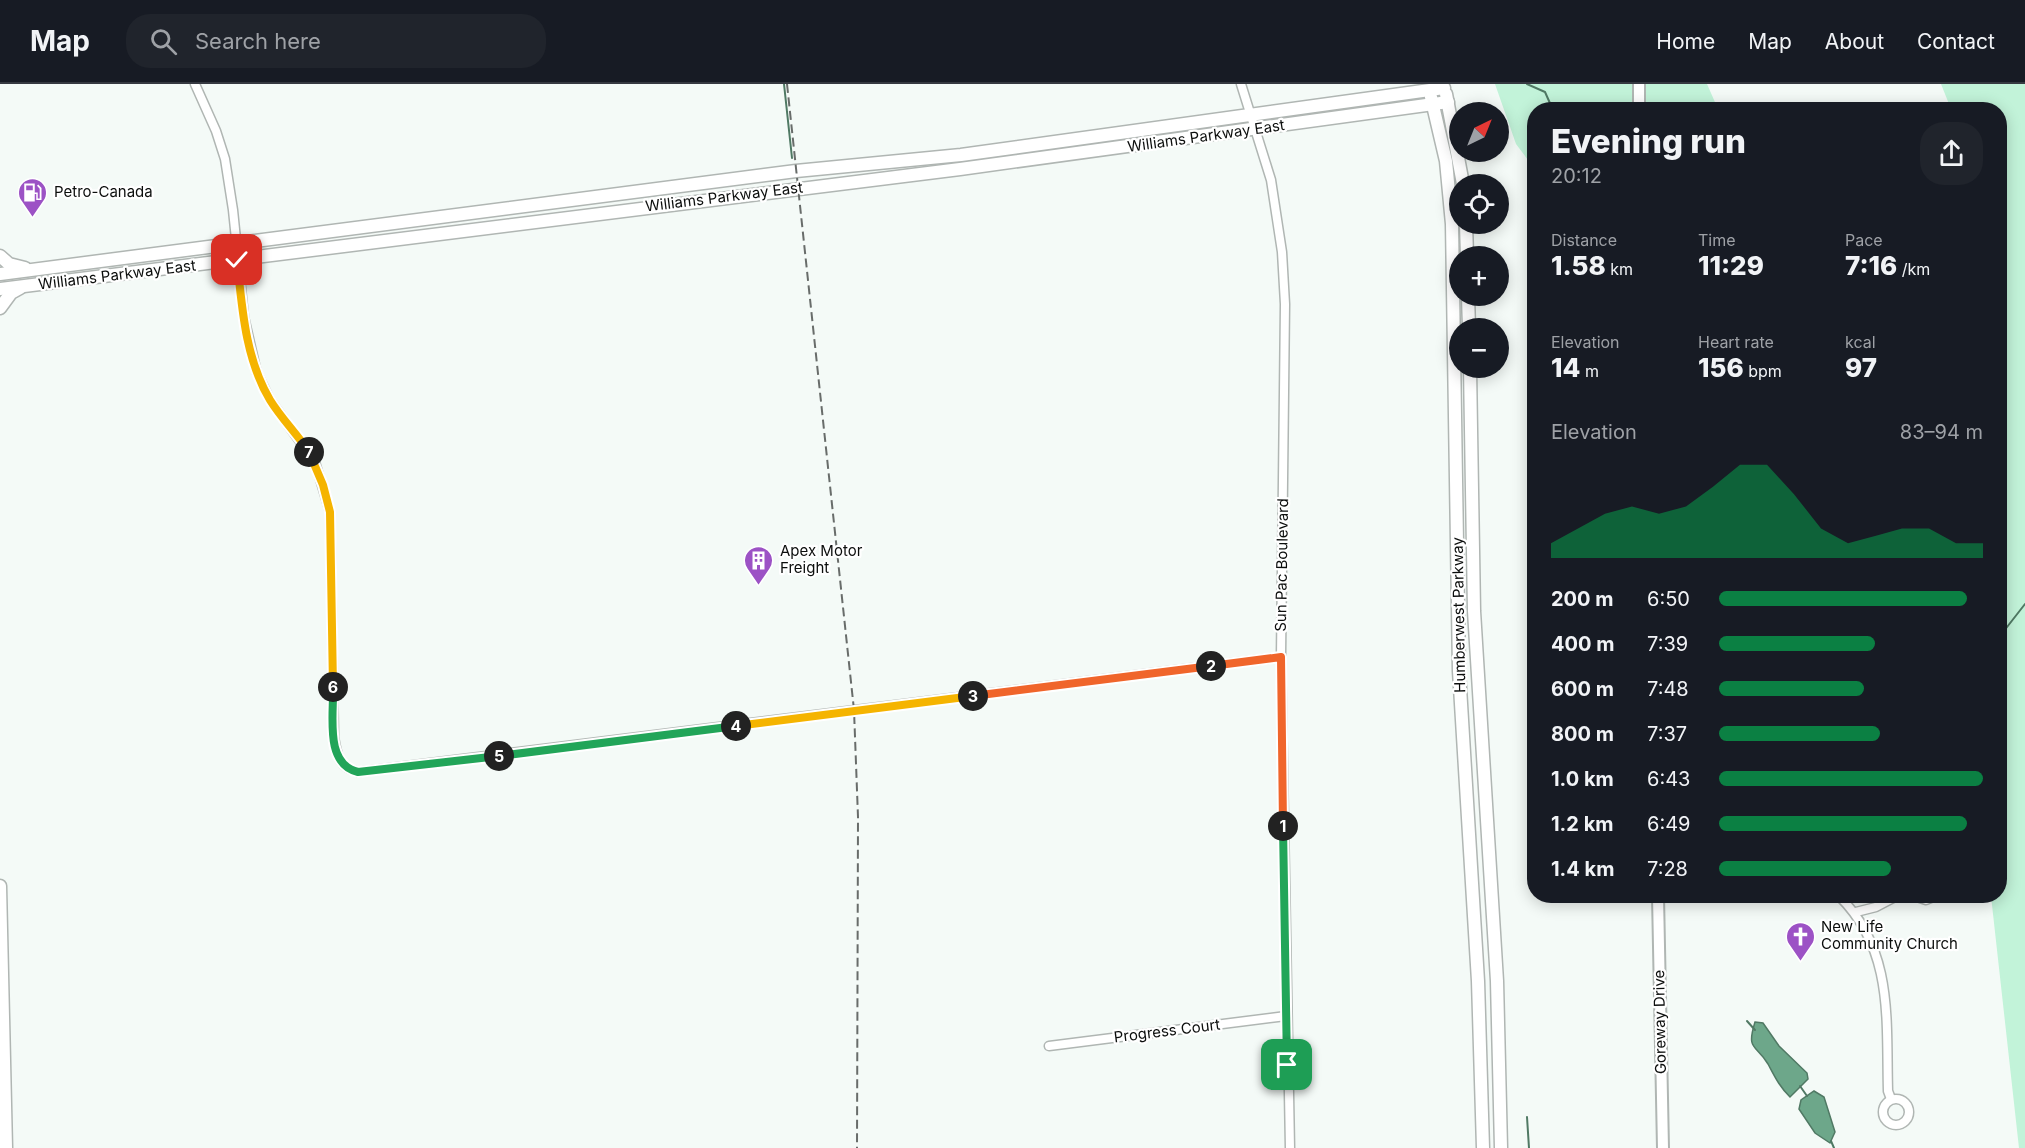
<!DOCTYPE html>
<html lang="en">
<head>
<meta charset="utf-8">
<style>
  body { margin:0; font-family:Inter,sans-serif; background:#20242c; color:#f1f3f6; height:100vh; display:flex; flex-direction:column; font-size:22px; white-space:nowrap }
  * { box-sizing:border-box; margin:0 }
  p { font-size:20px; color:#9ea1a6 }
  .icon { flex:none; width:33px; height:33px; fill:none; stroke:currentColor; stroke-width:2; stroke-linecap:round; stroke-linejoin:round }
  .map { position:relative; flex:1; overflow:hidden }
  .details { position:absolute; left:1527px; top:18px; width:480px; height:801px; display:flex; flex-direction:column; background:#171b24; border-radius:24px; box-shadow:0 3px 15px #0003 }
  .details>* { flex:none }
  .needle { width:39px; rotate:43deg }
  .buttons { position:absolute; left:1449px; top:18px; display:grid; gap:12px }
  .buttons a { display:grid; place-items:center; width:60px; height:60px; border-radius:50%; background:#171b24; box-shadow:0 3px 15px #0003; font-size:30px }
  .pin { position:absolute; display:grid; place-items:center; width:51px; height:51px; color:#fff; margin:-26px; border-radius:12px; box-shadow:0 3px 9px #0006 }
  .km { position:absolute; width:30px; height:30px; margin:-15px; border-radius:50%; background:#222; color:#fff; font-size:16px; line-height:30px; text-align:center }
  .round { display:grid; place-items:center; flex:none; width:63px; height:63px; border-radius:24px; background:#20242c }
  .headline { display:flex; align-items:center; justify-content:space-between; height:102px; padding:0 24px }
  h1 { font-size:33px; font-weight:800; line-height:45px }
  .figures { display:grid; grid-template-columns:repeat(3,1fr); gap:9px; height:102px; padding:6px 24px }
  .figures div { display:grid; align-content:center }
  .figures b { font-size:26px; font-weight:800 }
  .figures small { font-size:16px; font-weight:400 }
  .figures p { font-size:16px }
  .chart { height:168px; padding:12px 24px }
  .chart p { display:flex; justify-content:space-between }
  .chart svg { width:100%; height:108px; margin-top:6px; fill:#0b8043; opacity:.7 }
  ul { padding:0 24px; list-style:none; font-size:20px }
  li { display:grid; grid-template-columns:96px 72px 1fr; align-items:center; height:45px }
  li i { height:15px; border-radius:8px; background:#0b8043 }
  header { display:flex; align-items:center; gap:36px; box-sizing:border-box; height:84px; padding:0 30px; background:#171b24; border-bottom:2px solid #363941 }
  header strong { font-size:28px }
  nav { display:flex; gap:33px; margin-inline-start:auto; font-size:21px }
  .search { width:420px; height:54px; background:#20242c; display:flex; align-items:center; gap:15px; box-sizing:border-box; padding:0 21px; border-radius:24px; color:#9ea1a6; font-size:22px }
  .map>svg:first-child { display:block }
  .green { fill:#c2f3d9 }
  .water { fill:#6da78a; stroke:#507964; stroke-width:1.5 }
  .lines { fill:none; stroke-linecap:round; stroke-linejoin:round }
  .stream { stroke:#507964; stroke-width:2 }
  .minor-casing { stroke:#b0b6b3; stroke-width:11 }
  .tertiary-casing { stroke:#b0b6b3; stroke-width:14 }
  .secondary-casing { stroke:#b0b6b3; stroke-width:15 }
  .minor { stroke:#fff; stroke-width:8 }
  .tertiary { stroke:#fff; stroke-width:10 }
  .secondary { stroke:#fff; stroke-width:12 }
  .rail { stroke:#686c6a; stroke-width:2; stroke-dasharray:9 4.5; stroke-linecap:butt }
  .split-1-casing { stroke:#fff; stroke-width:12 }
  .split-2-casing { stroke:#fff; stroke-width:12 }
  .split-3-casing { stroke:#fff; stroke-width:12 }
  .split-4-casing { stroke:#fff; stroke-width:12 }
  .split-5-casing { stroke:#fff; stroke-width:12 }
  .split-6-casing { stroke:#fff; stroke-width:12 }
  .split-7-casing { stroke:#fff; stroke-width:12 }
  .split-8-casing { stroke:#fff; stroke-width:12 }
  .split-1 { stroke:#22a559; stroke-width:8 }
  .split-2 { stroke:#f0652b; stroke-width:8 }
  .split-3 { stroke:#f0652b; stroke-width:8 }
  .split-4 { stroke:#f5b400; stroke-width:8 }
  .split-5 { stroke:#22a559; stroke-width:8 }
  .split-6 { stroke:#22a559; stroke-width:8 }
  .split-7 { stroke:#f5b400; stroke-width:8 }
  .split-8 { stroke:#f5b400; stroke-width:8 }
  .labels { text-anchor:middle; stroke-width:4.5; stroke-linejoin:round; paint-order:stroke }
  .street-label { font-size:15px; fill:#0c0e0d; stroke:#fff }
  .poi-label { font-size:15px; fill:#0c0e0d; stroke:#fff; text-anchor:start }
</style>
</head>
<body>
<header>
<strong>Map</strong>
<div class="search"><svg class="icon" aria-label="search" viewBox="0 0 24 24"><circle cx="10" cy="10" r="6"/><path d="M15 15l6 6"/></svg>Search here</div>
<nav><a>Home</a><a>Map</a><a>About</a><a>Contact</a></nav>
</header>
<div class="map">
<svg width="2025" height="1064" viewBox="0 0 2025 1064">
  <rect width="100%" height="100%" fill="#f4faf7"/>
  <g class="green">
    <polygon points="1495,0 1707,0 1718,25 1534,26 1534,84 1516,60"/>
    <polygon points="1941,0 2025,0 2025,1064 2019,1064 1991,812 2000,812 2000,26 1951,25"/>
  </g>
  <g class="water">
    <path d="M1755 938 1763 939 1779 962 1807 989 1808 995 1790 1013C1779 1002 1775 993 1768 980 1756 960 1746 967 1755 938Z"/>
    <polygon points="1814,1007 1824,1013 1835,1048 1830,1059 1815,1049 1799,1025 1801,1016"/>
  </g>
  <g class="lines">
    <g class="stream">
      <polyline points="784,0 792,74"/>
      <polyline points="1527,0 1545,8 1553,26"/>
      <polyline points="2000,552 2025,520"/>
      <polyline points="1747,937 1755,946"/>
      <polyline points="1800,1002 1807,1012"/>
      <polyline points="1527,1033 1529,1064"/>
      <polyline points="1831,1057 1834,1064"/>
    </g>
    <defs>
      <g id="minor">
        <path d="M195 0 216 47 225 75 233 126 244 233 257 289 270 316 315 378 330 428 334 653C337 671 339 684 358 688L1281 573"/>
        <polyline points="1241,0 1271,96 1282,168 1285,220 1281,573 1290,1064"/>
        <path d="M1839 812C1894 866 1886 936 1888 1007L1891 1015"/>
        <polyline points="1914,812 1926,816 1936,812"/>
        <polyline points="1856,828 1876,823 1897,812"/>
        <polyline points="1049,962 1286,932"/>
        <circle cx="1896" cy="1028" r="13"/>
      </g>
      <g id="tertiary">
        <polyline points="1639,0 1639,26"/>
        <polyline points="1658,812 1663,1064"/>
      </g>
      <g id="secondary">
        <polyline points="1446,10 1463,100"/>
        <polyline points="1431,13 1446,77 1452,140 1459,587 1478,897 1483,1064"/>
        <polyline points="1466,140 1467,172"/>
        <polyline points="0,172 9,180 25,184"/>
        <polyline points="0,190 796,87 961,71 1444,4"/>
        <polyline points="0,205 960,85 1448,18"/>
        <polyline points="1468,212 1469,244"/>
        <polyline points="0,224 11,209 20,204"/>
        <polyline points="1470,284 1474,527 1497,897 1501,1064"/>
        <polyline points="0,802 6,1064"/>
      </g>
    </defs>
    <use href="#minor" class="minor-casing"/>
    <use href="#tertiary" class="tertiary-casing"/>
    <use href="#secondary" class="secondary-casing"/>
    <use href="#minor" class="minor"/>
    <use href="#tertiary" class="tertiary"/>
    <use href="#secondary" class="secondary"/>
    <polyline class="rail" points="787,0 854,626 858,733 857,1064"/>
  </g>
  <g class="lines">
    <defs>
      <polyline id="split-1" points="1283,742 1287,981"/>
      <polyline id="split-2" points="1211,582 1281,573 1283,742"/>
      <polyline id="split-3" points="973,612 1211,582"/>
      <polyline id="split-4" points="736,642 973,612"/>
      <polyline id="split-5" points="499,672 736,642"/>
      <path id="split-6" d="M333 603C334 631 324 680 358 688L499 672"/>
      <polyline id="split-7" points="309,368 323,401 330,428 333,603"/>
      <path id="split-8" d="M237 176C242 223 245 274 270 316 281 334 297 350 309 368"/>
    </defs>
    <use href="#split-1" class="split-1-casing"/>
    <use href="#split-2" class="split-2-casing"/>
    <use href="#split-3" class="split-3-casing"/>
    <use href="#split-4" class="split-4-casing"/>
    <use href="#split-5" class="split-5-casing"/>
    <use href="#split-6" class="split-6-casing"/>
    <use href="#split-7" class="split-7-casing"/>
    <use href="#split-8" class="split-8-casing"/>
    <use href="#split-1" class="split-1"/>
    <use href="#split-2" class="split-2"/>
    <use href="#split-3" class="split-3"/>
    <use href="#split-4" class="split-4"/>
    <use href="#split-5" class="split-5"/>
    <use href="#split-6" class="split-6"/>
    <use href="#split-7" class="split-7"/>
    <use href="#split-8" class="split-8"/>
  </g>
  <defs>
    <symbol id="fuel-pin" viewBox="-11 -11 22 30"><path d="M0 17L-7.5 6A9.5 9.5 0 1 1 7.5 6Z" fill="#9c52c5" stroke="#fff"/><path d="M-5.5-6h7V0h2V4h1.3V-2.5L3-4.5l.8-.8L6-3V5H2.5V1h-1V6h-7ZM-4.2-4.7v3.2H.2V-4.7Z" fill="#fff"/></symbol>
    <symbol id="building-pin" viewBox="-11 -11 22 30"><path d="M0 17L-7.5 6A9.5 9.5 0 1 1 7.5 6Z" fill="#9c52c5" stroke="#fff"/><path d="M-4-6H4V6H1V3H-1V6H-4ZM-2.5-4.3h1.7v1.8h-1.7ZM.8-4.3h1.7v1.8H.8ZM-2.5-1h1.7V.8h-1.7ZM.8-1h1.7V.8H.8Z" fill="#fff"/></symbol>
    <symbol id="church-pin" viewBox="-11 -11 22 30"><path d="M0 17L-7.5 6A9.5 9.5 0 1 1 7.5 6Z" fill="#9c52c5" stroke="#fff"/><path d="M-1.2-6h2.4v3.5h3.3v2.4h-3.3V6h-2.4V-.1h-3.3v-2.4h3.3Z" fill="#fff"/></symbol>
  </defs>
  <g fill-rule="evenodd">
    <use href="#fuel-pin" x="16" y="92" width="33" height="45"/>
    <use href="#building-pin" x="742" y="460" width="33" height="45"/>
    <use href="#church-pin" x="1784" y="836" width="33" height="45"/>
  </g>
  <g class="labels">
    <g class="street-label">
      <text transform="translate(1206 52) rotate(-8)" y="5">Williams Parkway East</text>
      <text transform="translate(724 113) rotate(-7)" y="5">Williams Parkway East</text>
      <text transform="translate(117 191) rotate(-7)" y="5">Williams Parkway East</text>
      <text transform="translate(1282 481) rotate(-89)" y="5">Sun Pac Boulevard</text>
      <text transform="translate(1459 531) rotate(-91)" y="5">Humberwest Parkway</text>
      <text transform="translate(1660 938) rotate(-91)" y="5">Goreway Drive</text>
      <text transform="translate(1167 947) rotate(-7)" y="5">Progress Court</text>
    </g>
    <g class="poi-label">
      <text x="54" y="113">Petro-Canada</text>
      <text x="780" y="472">Apex Motor<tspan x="780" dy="17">Freight</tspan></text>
      <text x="1821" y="848">New Life<tspan x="1821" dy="17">Community Church</tspan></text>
    </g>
  </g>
</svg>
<div class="buttons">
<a><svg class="needle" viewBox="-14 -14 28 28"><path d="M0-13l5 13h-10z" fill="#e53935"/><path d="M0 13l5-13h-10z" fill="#9ea1a6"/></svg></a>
<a><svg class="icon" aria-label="locate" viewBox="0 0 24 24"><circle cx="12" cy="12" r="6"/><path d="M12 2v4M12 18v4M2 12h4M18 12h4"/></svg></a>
<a>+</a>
<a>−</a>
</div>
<div class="pin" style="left:1287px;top:981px;background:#1e9e55"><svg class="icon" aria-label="arrive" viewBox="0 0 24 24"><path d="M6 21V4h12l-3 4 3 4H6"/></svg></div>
<div class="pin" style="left:237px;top:176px;background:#d93025"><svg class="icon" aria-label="check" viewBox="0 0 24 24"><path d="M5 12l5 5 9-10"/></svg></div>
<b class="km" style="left:1283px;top:742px">1</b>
<b class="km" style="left:1211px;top:582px">2</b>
<b class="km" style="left:973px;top:612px">3</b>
<b class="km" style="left:736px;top:642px">4</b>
<b class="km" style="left:499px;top:672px">5</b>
<b class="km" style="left:333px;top:603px">6</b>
<b class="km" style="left:309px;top:368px">7</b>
<section class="details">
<div class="headline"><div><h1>Evening run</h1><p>20:12</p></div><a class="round"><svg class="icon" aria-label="share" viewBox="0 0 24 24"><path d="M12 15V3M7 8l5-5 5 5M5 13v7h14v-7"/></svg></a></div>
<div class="figures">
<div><p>Distance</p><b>1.58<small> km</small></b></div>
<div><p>Time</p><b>11:29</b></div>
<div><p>Pace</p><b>7:16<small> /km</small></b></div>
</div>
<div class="figures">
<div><p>Elevation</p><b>14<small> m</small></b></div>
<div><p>Heart rate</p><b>156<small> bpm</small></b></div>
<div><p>kcal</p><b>97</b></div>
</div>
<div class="chart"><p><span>Elevation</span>83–94 m</p>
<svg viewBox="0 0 160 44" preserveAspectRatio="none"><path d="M0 44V38L10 32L20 26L30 23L40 26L50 23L60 15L70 6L80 6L90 18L100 32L110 38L120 35L130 32L140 32L150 38L160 38V44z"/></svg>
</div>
<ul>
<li><b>200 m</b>6:50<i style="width:94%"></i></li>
<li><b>400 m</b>7:39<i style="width:59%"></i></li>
<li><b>600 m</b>7:48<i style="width:55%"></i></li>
<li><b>800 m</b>7:37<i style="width:61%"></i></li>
<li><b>1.0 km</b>6:43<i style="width:100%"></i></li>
<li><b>1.2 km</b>6:49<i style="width:94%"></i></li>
<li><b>1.4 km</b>7:28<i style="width:65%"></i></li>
</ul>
</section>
</div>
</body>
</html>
